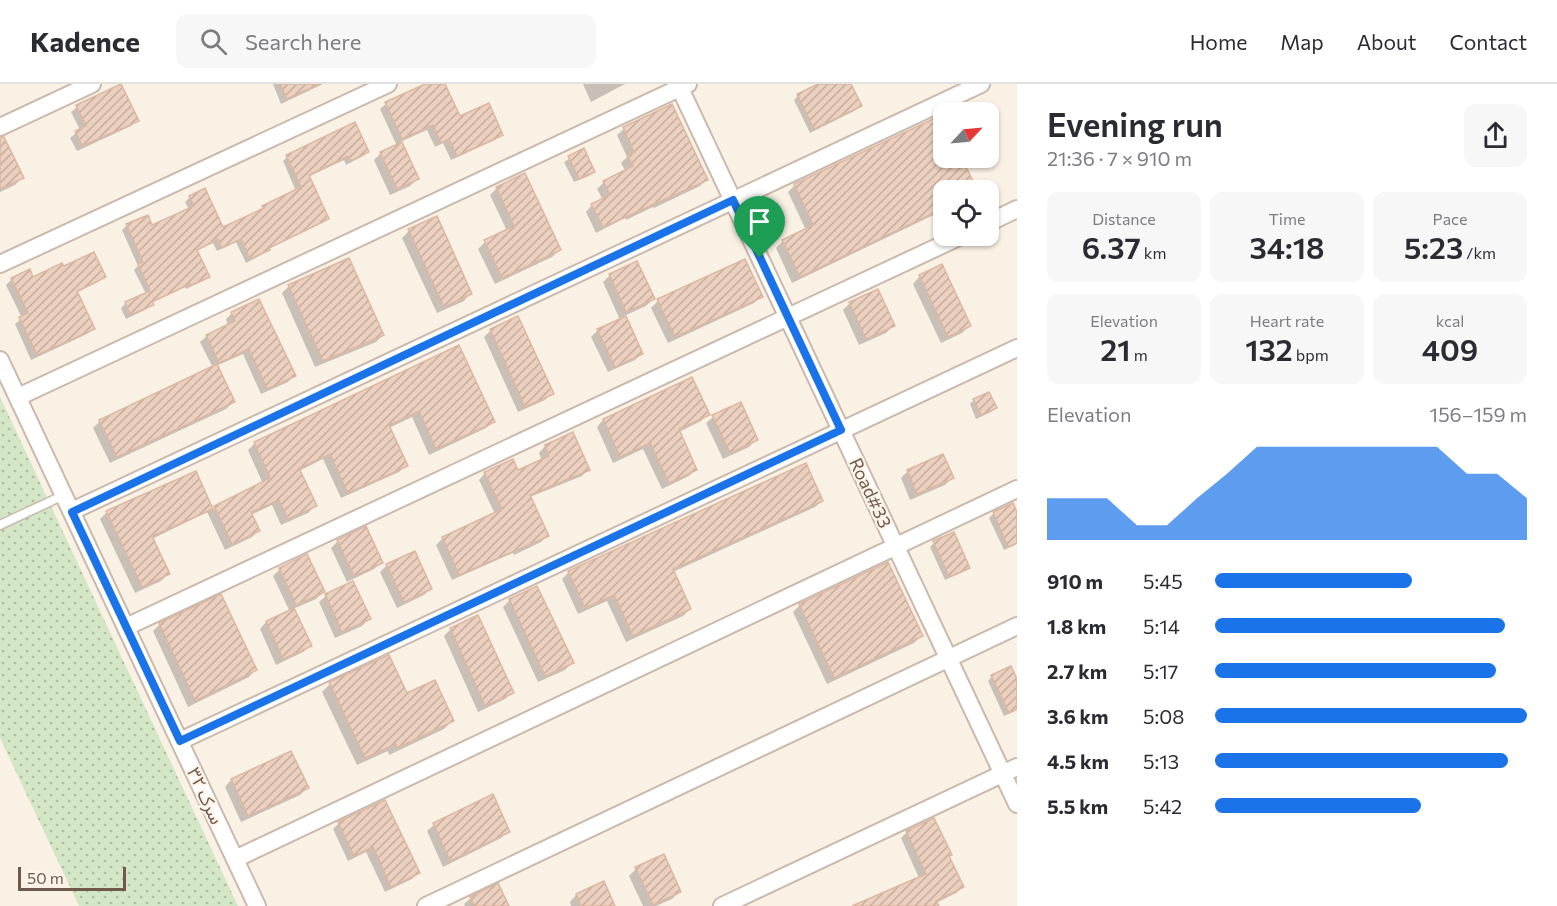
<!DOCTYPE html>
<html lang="en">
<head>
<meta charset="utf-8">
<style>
  body { margin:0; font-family:Commissioner,"Noto Sans Arabic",sans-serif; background:#f7f7f7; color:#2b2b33; height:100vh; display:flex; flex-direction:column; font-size:22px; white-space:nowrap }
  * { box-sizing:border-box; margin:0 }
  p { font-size:20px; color:#7c7c81 }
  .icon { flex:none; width:33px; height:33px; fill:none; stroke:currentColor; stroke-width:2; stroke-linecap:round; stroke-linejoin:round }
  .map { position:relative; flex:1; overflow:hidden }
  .drawer { display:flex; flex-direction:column; background:#fff; width:540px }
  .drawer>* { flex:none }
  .needle { width:39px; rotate:64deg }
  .fabs { position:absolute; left:933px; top:18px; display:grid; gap:12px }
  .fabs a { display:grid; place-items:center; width:66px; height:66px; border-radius:12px; background:#fff; box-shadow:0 2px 4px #0004; font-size:30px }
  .scale { position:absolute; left:18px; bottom:15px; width:108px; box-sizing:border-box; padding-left:6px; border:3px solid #70584d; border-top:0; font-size:16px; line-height:21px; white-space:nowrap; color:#70584d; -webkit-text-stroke:4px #fdf5ea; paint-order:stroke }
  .pin { position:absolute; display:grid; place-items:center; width:51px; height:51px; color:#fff; margin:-62px -26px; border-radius:50% 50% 50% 0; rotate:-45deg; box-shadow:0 0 6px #0007 }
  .pin .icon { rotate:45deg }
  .round { display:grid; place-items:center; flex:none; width:63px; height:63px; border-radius:12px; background:#f7f7f7 }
  .head { display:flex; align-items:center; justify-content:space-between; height:102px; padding:0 30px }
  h1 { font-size:33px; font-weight:600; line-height:45px }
  .metrics { display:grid; grid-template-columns:repeat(3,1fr); gap:9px; height:102px; padding:6px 30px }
  .metrics div { display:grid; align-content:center; border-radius:12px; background:#f7f7f7; text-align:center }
  .metrics b { font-size:30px; font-weight:600 }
  .metrics small { font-size:16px; font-weight:400 }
  .metrics p { font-size:16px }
  .chart { height:168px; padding:12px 30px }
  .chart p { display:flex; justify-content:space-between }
  .chart svg { width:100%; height:108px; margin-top:6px; fill:#1a73e8; opacity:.7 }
  ul { padding:0 30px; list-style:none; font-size:20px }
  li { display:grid; grid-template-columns:96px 72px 1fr; align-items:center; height:45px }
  li i { height:15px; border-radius:8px; background:#1a73e8 }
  header { display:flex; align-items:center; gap:36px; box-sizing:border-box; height:84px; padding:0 30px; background:#fff; border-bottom:2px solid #e1e1e2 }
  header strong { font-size:28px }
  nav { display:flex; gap:33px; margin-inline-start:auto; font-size:21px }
  .search { width:420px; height:54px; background:#f7f7f7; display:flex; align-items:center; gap:15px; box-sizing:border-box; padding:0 21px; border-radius:12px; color:#7c7c81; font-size:22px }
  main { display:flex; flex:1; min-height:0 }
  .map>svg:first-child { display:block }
  .grass { fill:url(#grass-dots) }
  .shadow { fill:#0003 }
  .building { fill:url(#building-hatch); stroke:#ddb7a1; stroke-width:1.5 }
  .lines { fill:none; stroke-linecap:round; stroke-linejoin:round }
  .service-casing { stroke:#cab9ac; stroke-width:11 }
  .minor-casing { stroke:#cab9ac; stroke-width:20 }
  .service { stroke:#fff; stroke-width:8 }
  .minor { stroke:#fff; stroke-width:16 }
  .route-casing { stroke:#fff; stroke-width:12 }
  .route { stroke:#1a73e8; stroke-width:8 }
  .labels { text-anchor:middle; stroke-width:4.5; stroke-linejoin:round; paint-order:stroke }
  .street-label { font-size:18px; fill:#70584d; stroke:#fdf5ea }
</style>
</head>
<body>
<header>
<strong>Kadence</strong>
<div class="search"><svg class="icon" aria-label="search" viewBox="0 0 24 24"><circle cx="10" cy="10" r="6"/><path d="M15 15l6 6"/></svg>Search here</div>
<nav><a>Home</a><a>Map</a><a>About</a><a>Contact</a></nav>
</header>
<main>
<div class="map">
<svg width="1017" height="822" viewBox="0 0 1017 822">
  <defs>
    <pattern id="grass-dots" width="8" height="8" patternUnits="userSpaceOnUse" patternTransform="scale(1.5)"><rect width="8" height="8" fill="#d3e6c5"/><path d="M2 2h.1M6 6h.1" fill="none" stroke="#b0bda2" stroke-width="1.8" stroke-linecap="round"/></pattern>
    <pattern id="building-hatch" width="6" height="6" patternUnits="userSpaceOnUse" patternTransform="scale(1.5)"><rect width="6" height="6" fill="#ecd0bf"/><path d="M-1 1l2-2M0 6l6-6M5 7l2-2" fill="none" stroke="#c4ac9d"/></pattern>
  </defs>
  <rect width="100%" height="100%" fill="#faf1e5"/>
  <polygon class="grass" points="0,313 238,822 79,822 0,654"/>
  <g class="shadow">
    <polygon points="273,0 323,0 281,20"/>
    <polygon points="427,0 443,0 459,34 501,51 495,56 451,76 443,59 435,63 427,46 400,58 417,95 410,102 390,111 374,76 381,69 397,62 380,25 386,20"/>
    <polygon points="583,0 625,0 591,18"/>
    <polygon points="822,0 850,0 860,22 856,26 810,49 794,16 798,12"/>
    <polygon points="77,23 137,37 131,42 77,67 70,54 80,46 71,28"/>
    <polygon points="624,45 707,95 700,102 654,124 653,123 626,136 625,134 596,149 586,128 592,121 603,116 597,105 604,98 626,88 621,79 627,73 617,51"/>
    <polygon points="0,61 22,94 15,101 0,108"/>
    <polygon points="583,66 593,87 589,92 574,98 564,78"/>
    <polygon points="367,68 363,72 346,81 344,76 308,93 327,134 322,139 268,165 263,170 246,179 236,158 217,167 213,159 196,167 208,193 203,197 186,205 185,203 151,219 147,225 126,235 121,224 125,220 146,210 134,186 138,182 122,146 127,141 152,143 189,126 185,118 190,113 222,145 258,128 263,123 296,107 283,77 287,73"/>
    <polygon points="944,74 959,74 975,106 944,106 944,126 792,199 776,164 783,157 806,146 788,108 795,101"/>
    <polygon points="497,104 559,166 552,173 495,200 478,165 485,158 507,147 490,111"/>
    <polygon points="409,147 470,210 464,217 437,229 402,154"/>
    <polygon points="941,182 969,242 962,249 941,259 913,200 919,193"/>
    <polygon points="63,184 104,193 98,198 76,209 93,245 87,250 31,276 15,240 22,234 6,201 12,195 32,195"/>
    <polygon points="610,191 653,215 646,222 624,232 642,269 635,276 608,288 591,253 598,246 620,236 603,198"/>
    <polygon points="289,202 383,251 376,258 315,283 282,209"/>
    <polygon points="761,212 754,219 668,259 651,224 658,217"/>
    <polygon points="850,219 893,242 886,249 859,261 843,226"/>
    <polygon points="232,229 294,292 288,298 261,310 243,270 216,282 233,318 226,325 110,379 93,344 100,337 213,284 200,258 207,252 228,242 226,235"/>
    <polygon points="518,234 552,309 545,316 518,328 484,253 491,246"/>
    <polygon points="459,263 493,338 486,344 429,371 412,333 389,344 406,381 399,388 341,414 323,375 299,387 315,422 308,429 281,441 272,421 251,431 258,447 252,453 225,466 207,428 152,455 168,490 161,497 135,509 100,435 107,428 195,389 212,426 263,400 248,366 255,359"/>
    <polygon points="691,295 708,330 701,337 679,348 696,385 689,392 662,405 643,365 613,379 597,343 603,336"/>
    <polygon points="974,316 995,324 991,328 976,335 970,320"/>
    <polygon points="713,333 756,356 749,363 723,375 706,339"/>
    <polygon points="572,350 589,385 582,392 530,413 547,452 541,458 514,471 513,469 452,496 436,461 443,454 495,430 479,396 485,389 517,388 542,377 539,369 545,362"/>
    <polygon points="908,387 952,394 945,401 910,416 901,394"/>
    <polygon points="822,417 815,423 673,488 690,525 683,532 626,558 607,517 578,530 562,495 569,488"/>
    <polygon points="1012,421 1017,432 1017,460 1004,466 989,434 994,429"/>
    <polygon points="338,457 381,478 374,485 347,498 331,464"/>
    <polygon points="934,459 968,483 963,488 945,496 930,463"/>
    <polygon points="387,481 430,505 424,511 397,524 380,488"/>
    <polygon points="280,485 323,508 316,515 293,525 310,562 303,568 276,581 260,545 266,538 290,528 273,492"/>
    <polygon points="353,499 369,535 362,542 335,554 319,518 326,512"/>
    <polygon points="510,516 572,579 565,586 538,598 503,523"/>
    <polygon points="800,521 921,552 914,559 827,600 793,528"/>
    <polygon points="160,540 255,586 249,593 188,623 153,547"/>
    <polygon points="451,545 512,609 505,615 478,628 444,552"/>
    <polygon points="992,592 1017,599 1017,626 1004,632 988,597"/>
    <polygon points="330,600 406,611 452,637 444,645 389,671 388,667 357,681 322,608"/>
    <polygon points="231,696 307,704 300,711 241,738 225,703"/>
    <polygon points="462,727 508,748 501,754 443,783 427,747 434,741"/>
    <polygon points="339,739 418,789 412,795 385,808 366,768 348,777 333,745"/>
    <polygon points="907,748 948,773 963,803 956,809 936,819 937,822 861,822 919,794 901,754"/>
    <polygon points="636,785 679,808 672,815 656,822 643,822 629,792"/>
    <polygon points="603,799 614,822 571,822 570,818 576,811"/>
    <polygon points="471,814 507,822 465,822 464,820"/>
  </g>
  <g class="building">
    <polygon points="121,0 139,37 82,62 75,47 86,42 76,21"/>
    <polygon points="280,0 320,0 287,15"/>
    <polygon points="425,0 445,0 460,32 489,19 503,51 457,72 449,55 441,59 433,41 402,55 385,18"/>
    <polygon points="818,0 851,0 862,22 814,45 797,10"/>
    <polygon points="672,20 708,96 603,143 591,120 610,111 603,97 633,82 627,71 634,68 623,43"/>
    <polygon points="944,30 944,74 962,74 977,106 944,106 944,124 800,193 782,156 813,141 794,100"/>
    <polygon points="355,38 369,68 351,77 348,72 309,91 329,135 269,164 270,166 250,175 241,155 222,164 218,155 197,166 210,193 191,201 190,200 152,218 154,221 130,231 125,218 150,207 138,180 143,178 126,140 148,131 152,141 194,122 189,112 205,104 223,143 264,124 262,122 301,103 286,71"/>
    <polygon points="0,53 4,53 24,94 0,105"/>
    <polygon points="402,58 419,95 397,105 380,68"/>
    <polygon points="584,64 595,88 579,95 568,72"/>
    <polygon points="525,89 561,166 502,194 484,156 514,142 496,103"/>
    <polygon points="437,132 472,210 444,223 408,145"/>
    <polygon points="94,168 106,193 77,207 95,245 37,271 19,233 28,229 11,194 30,185 33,193 62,179 64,182"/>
    <polygon points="349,174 384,251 323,277 288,201"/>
    <polygon points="745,175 763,213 675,253 657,215"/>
    <polygon points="637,177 655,215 626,228 609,190"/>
    <polygon points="942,180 971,242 948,253 919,191"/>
    <polygon points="878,205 895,242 866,255 849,218"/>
    <polygon points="259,215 296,292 267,305 249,265 219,279 206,251 235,237 231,228"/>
    <polygon points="518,232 554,310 525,323 490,245"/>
    <polygon points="626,232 643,270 615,283 597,245"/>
    <polygon points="459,261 495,338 436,365 419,327 389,341 408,382 348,409 330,370 299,384 317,422 288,435 279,416 251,428 260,447 232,460 214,422 270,394 254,358"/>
    <polygon points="217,280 235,318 117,373 99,336"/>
    <polygon points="692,293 710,331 679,345 697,386 669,399 650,359 620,373 603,335"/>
    <polygon points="989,308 997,324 981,331 973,315"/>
    <polygon points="741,318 758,356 730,369 712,331"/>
    <polygon points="573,348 590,386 530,411 549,452 459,491 442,453 502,425 484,388 513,375 518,386 549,372 545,361"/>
    <polygon points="943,370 954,394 917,410 907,386"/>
    <polygon points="806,379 823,417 673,485 691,525 633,552 614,511 585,524 568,487"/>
    <polygon points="196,387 213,425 152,452 170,490 142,503 106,427"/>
    <polygon points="1013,419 1017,428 1017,459 1008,463 993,428"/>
    <polygon points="366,442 383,479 354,492 337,456"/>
    <polygon points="954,448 970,484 949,493 933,457"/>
    <polygon points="415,467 432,505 404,518 386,480"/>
    <polygon points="307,470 325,508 296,521 279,484"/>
    <polygon points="888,478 923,552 834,594 799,520"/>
    <polygon points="353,497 371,535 342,548 325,510"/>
    <polygon points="537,502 574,579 545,592 509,515"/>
    <polygon points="221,510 257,586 195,617 159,539"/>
    <polygon points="294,524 312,562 283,575 266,537"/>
    <polygon points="478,531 514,609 485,622 450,544"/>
    <polygon points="389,571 407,609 435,596 454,637 397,664 396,660 365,674 329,598"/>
    <polygon points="1011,582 1017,595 1017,625 1009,629 991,591"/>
    <polygon points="291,667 309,704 248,732 231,695"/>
    <polygon points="493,710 510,748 450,777 433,739"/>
    <polygon points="385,716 420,789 391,803 373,763 354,772 338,738"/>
    <polygon points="934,734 952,771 949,772 964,803 936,817 939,822 852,822 926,790 906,747"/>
    <polygon points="664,770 681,808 653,821 635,783"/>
    <polygon points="604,797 615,822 581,822 576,810"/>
    <polygon points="498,799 509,822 474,822 470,813"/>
  </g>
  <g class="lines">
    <defs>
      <polyline id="service" points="0,441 64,411"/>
      <g id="minor">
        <polyline points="678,0 1017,720"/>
        <polyline points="0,43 92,0"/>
        <polyline points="988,139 1017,125"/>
        <polyline points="0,180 388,0"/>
        <polyline points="0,276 257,822"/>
        <polyline points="18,313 688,0"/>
        <polyline points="72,427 981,0"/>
        <polyline points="126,543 961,152"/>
        <polyline points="180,657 1017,264"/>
        <polyline points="235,775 1017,405"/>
        <polyline points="426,822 1017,542"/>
        <polyline points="722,822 1017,683"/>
      </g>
    </defs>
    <use href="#service" class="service-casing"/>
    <use href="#minor" class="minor-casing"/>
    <use href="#service" class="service"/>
    <use href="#minor" class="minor"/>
  </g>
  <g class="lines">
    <defs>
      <polygon id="route" points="733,116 841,346 180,657 72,428"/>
    </defs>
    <use href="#route" class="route-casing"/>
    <use href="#route" class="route"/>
  </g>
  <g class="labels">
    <g class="street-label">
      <text transform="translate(870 409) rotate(65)" y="6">Road#33</text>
      <text transform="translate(205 712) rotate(65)" y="6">سرک ۳۲</text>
    </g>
  </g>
</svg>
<div class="fabs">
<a><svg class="needle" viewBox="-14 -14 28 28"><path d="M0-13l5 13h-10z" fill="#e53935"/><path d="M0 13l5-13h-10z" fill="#7c7c81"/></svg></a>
<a><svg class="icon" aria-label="locate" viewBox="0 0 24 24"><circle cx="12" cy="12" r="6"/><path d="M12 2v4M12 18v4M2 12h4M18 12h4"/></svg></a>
</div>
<div class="scale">50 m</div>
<div class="pin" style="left:760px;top:174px;background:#1e9e55"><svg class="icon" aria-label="arrive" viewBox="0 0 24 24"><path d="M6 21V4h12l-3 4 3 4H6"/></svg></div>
</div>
<section class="drawer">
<div class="head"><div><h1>Evening run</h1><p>21:36 · 7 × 910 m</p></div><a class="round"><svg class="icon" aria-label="share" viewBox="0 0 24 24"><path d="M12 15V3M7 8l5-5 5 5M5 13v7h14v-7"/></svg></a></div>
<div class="metrics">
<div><p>Distance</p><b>6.37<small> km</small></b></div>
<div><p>Time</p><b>34:18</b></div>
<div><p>Pace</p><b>5:23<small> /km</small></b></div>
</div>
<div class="metrics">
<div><p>Elevation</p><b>21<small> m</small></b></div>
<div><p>Heart rate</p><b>132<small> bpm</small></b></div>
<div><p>kcal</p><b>409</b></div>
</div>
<div class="chart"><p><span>Elevation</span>156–159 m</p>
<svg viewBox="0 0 160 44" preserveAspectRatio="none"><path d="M0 44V27L10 27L20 27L30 38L40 38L50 27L60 17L70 6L80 6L90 6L100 6L110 6L120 6L130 6L140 17L150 17L160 27V44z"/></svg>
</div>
<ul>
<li><b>910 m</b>5:45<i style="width:63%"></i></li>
<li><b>1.8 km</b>5:14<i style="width:93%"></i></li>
<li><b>2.7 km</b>5:17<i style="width:90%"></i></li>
<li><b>3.6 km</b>5:08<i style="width:100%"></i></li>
<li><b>4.5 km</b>5:13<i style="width:94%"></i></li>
<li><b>5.5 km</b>5:42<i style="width:66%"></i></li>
</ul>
</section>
</main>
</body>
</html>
